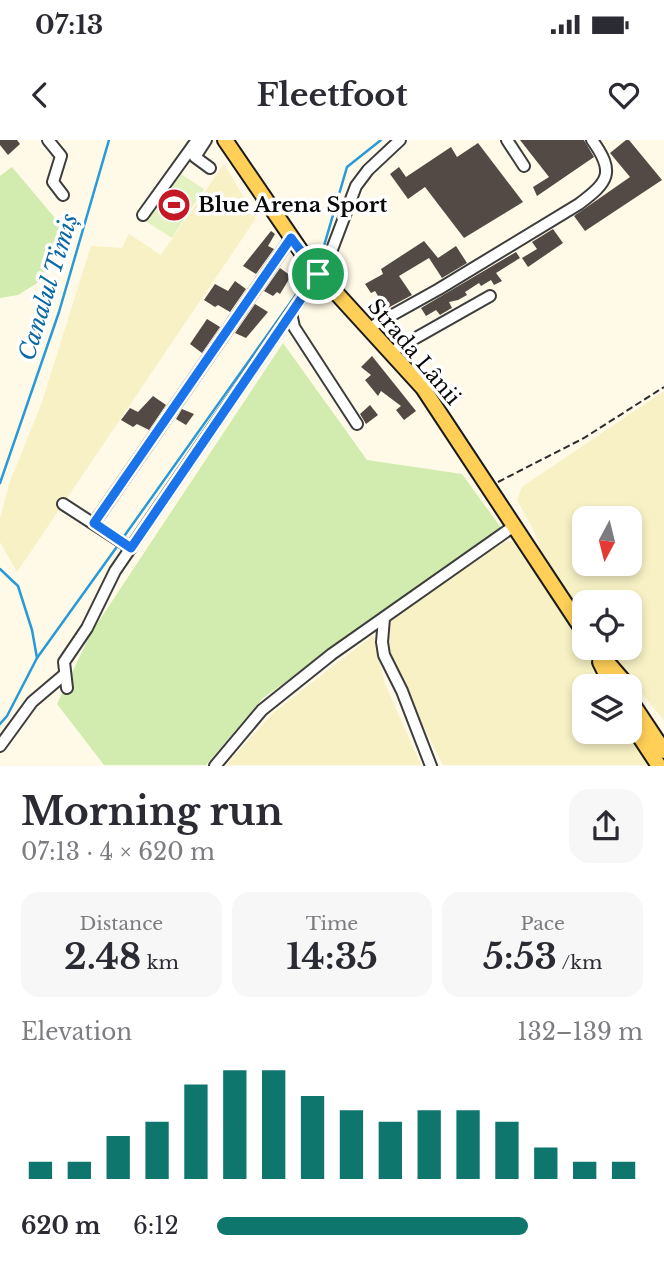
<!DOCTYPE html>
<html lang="en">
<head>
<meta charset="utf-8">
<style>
  body { margin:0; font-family:"Libre Baskerville",serif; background:#f7f7f7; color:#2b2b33; height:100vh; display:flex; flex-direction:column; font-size:26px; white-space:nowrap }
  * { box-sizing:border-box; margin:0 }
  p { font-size:23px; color:#7c7c81 }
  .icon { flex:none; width:38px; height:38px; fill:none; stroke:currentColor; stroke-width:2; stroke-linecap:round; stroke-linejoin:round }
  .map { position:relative; height:626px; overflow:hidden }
  .sheet { display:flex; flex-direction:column; background:#fff; flex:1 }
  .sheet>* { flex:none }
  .needle { width:46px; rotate:187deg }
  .controls { position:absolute; left:572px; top:366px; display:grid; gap:14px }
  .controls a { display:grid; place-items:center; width:70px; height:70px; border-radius:14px; background:#fff; box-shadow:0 4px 10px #0003; font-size:35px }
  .pin { position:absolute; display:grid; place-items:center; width:60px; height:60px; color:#fff; margin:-30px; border:4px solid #fff; border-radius:50%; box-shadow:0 2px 7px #0007 }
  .round { display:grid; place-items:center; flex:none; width:74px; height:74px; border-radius:21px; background:#f7f7f7 }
  .overview { display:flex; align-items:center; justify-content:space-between; height:119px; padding:0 21px }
  h1 { font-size:38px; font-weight:800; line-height:52px }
  .metrics { display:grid; grid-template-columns:repeat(3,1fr); gap:10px; height:119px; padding:7px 21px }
  .metrics div { display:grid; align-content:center; border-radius:18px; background:#f7f7f7; text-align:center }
  .metrics b { font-size:35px; font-weight:800 }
  .metrics small { font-size:19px; font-weight:400 }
  .metrics p { font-size:19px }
  .chart { height:196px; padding:14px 21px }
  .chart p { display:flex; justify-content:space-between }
  .chart svg { width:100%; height:126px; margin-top:7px; stroke:#0f766e; stroke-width:6 }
  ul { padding:0 21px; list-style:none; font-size:23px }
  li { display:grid; grid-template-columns:112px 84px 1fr; align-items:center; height:52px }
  li i { height:18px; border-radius:9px; background:#0f766e }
  .status { display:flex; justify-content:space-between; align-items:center; height:49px; padding:0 35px; background:#fff; direction:ltr }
  .status svg { height:19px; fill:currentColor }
  header { display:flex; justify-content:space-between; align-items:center; height:91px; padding:0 21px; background:#fff; font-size:32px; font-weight:800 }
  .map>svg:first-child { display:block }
  .farmland { fill:#f7f1c5; fill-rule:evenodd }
  .green { fill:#d1ecae }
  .pitch { fill:#e3f2c0 }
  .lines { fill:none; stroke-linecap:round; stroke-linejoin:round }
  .stream { stroke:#279ad9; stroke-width:2.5 }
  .building { fill:#534a45 }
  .minor-casing { stroke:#3d3d3d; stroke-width:14 }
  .major-casing { stroke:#1b1b1b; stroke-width:18 }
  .path { stroke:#2c2c2c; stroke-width:2; stroke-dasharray:7 3.5; stroke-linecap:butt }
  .minor { stroke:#fff; stroke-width:10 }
  .major { stroke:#ffcf57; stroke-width:14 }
  .route-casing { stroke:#fff; stroke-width:14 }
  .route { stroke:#1a73e8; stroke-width:9 }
  .labels { text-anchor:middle; stroke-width:7; stroke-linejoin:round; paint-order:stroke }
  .poi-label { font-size:21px; font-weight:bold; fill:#0a0a0a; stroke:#fff; text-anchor:start }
  .street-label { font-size:21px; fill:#0a0a0a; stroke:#fff }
  .water-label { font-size:23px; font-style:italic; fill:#0b68a4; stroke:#fff }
</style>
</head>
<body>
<div class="status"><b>07:13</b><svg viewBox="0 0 49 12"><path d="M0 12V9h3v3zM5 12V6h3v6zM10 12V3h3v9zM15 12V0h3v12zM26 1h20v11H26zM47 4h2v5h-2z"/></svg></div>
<header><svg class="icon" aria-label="back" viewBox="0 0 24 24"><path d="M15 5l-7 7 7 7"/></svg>Fleetfoot<svg class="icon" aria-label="heart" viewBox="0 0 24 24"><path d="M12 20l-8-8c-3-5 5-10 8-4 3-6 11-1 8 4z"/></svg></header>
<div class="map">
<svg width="664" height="626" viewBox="0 0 664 626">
  <rect width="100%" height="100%" fill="#fff9e7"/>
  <g class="farmland">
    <polygon points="224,24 256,78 17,432 0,402 0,379 9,344 41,265 91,106 122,108 129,94 161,115"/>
    <path d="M664 251V580L604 508H630V462H584V478L540 409 534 391 517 360 522 347ZM584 378H630V424H584Z"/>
    <polygon points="499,401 513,402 584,505 605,546 584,546 584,592 628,592 649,625 443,625 393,526 387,504 389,479"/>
    <polygon points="373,495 385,544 421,625 226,625 273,573"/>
  </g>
  <g class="green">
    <polygon points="12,27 60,84 42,140 18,155 0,158 0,36"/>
    <polygon points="283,203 367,320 462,334 502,389 263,558 206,625 104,625 57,564 91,493"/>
  </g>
  <polygon class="pitch" points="176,31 204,49 172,98 144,80"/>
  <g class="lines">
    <g class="stream">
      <polyline points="319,123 347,27 381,0"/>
      <polyline points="0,343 59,172 109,0"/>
      <polyline points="125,395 310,135"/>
      <polyline points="0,429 18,446 32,490 37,518 7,576 0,584"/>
      <polyline points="37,518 116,408"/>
    </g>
  </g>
  <g class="building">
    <polygon points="0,0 17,0 20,4 8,15 0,5"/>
    <polygon points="520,0 584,0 594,17 537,56 533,47 549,37"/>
    <polygon points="626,0 629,0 662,40 585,91 574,76 630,37 610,13"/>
    <polygon points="478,3 523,62 464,98 425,47 408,59 390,34 399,27 406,37 451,7 457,17"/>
    <polygon points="553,89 563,103 528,127 522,118 537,109 532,102"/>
    <polygon points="271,91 275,94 268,106 274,109 256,134 243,126"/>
    <polygon points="424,101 438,118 456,106 467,123 442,138 429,118 399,136 412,155 386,169 375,151 371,153 365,144 383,134 381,129"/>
    <polygon points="516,112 520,118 496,133 502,141 494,145 491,140 481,146 479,143 465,152 467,155 458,160 449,162 452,168 450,169 440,175 436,170 426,176 421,168"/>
    <polygon points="280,128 291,136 280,154 277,152 273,156 264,151"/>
    <polygon points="235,141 246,149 230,172 218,165 215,167 204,160 215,144 228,151"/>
    <polygon points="255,164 268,172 246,198 235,193"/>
    <polygon points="207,179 220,187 202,213 190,204"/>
    <polygon points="372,216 416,271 404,280 396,270 401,266 381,251 378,256 365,240 371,235 361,227"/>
    <polygon points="153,256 166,265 149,290 137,284 133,287 121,280 130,268 138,272"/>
    <polygon points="370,265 378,275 366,284 360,274"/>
    <polygon points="182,269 194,274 186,285 176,279"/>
  </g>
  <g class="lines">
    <defs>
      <g id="minor">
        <polyline points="48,0 61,16 53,42 63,55"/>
        <polyline points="206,0 195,17 210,28"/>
        <polyline points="507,0 524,26"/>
        <polyline points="143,75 197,0"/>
        <path d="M369 188 439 149 579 64C608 42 616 33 592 0"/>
        <polyline points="391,212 490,156"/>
        <polyline points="357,284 294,187 291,173 328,120 356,46 368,30 400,0"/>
        <polyline points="63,364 131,408"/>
        <polyline points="94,383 291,98"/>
        <polyline points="384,478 382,502 384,515 402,551 431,626"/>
        <polyline points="67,548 64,522 87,488 115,431 291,173"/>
        <polyline points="0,606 32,562 65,534"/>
        <polyline points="215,626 262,570 332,514 514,386"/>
      </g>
      <g id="major">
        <polyline points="225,0 309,123 423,248 584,492"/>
        <polyline points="595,508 628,546"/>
        <polyline points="600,522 612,546"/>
        <polyline points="630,560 664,611"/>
        <polyline points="630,582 659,626"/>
      </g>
    </defs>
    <use href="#minor" class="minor-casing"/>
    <use href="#major" class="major-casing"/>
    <polyline class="path" points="498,342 584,298 664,247"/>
    <use href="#minor" class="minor"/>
    <use href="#major" class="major"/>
  </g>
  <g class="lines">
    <defs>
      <polygon id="route" points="291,98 318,134 131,408 94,383"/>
    </defs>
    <use href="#route" class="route-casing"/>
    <use href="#route" class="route"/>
  </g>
  <defs>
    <symbol id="stadium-disc" viewBox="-11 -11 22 22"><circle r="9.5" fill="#c41827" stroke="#fff"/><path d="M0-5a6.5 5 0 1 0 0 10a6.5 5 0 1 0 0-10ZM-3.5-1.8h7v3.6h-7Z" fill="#fff"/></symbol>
  </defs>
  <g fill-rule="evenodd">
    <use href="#stadium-disc" x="155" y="46" width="38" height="38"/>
  </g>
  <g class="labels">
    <g class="poi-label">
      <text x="198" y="72">Blue Arena Sport</text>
    </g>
    <g class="street-label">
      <text transform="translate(414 212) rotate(50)" y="7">Strada Lânii</text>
    </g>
    <g class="water-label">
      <text transform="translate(48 147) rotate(-73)" y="8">Canalul Timiș</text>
    </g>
  </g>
</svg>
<div class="controls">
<a><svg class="needle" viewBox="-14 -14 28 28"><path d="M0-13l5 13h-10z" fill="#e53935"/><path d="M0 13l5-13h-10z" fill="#7c7c81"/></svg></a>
<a><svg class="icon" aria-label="locate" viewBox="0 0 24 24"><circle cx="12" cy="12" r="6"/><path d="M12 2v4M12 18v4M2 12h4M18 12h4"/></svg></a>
<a><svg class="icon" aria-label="layers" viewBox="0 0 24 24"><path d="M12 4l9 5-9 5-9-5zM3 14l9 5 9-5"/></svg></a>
</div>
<div class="pin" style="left:318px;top:134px;background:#1e9e55"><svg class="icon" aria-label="arrive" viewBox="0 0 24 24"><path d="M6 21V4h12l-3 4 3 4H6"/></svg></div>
</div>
<section class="sheet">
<div class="overview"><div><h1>Morning run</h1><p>07:13 · 4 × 620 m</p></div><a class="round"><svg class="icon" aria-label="share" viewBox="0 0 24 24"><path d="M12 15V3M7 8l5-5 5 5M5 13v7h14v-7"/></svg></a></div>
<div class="metrics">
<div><p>Distance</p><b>2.48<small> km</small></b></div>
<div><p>Time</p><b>14:35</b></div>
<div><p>Pace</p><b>5:53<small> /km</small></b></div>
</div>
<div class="chart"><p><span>Elevation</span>132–139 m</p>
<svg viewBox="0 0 160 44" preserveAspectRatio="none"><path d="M5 44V38M15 44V38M25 44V29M35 44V24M45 44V11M55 44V6M65 44V6M75 44V15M85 44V20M95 44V24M105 44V20M115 44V20M125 44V24M135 44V33M145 44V38M155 44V38"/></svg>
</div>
<ul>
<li><b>620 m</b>6:12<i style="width:73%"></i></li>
</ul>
</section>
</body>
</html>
